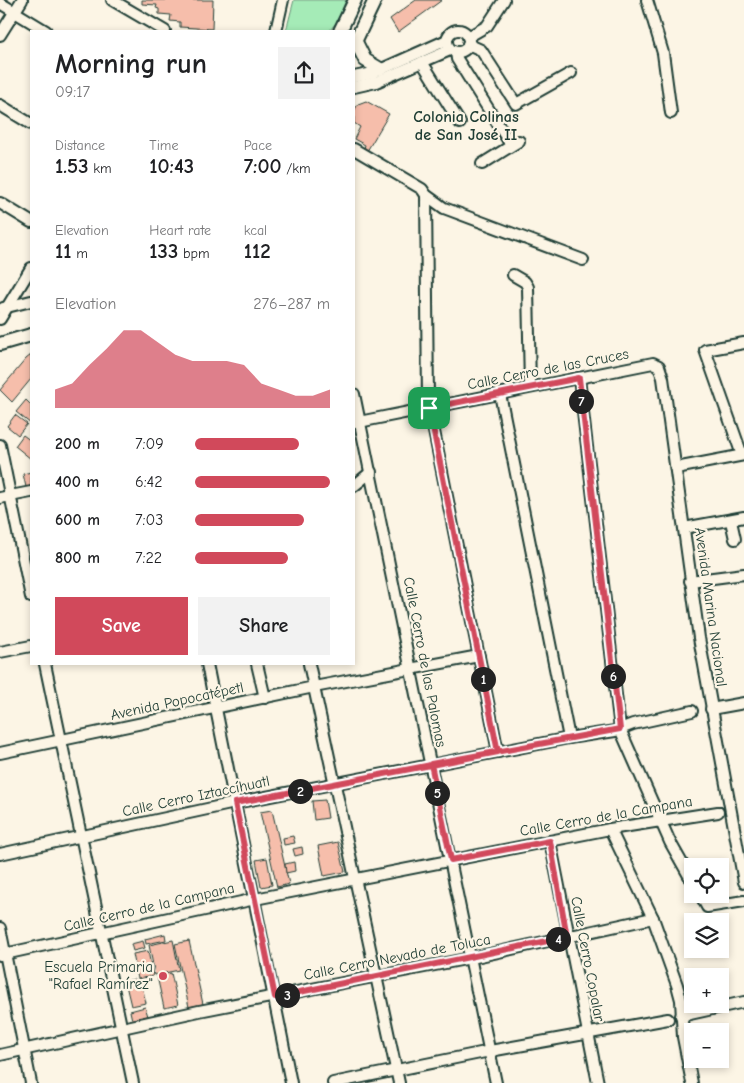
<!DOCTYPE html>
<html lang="en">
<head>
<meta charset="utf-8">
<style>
  body { margin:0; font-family:"Comic Neue",sans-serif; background:#f2f2f2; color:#202124; height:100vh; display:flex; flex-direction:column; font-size:19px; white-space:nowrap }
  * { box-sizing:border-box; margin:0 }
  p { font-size:16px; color:#757577 }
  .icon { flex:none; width:28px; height:28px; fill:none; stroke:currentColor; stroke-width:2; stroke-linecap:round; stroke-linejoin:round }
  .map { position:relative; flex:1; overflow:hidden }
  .details { position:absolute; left:30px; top:30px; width:325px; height:635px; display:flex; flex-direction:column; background:#fff; border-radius:0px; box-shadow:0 2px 8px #0003 }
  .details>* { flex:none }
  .fabs { position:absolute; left:684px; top:858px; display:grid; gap:10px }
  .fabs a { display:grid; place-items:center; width:45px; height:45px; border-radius:0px; background:#fff; box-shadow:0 2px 8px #0003; font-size:25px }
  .pin { position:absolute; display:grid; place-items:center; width:42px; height:42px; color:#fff; margin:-21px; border-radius:10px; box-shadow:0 2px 8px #0006 }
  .km { position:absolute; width:25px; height:25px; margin:-12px; border-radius:50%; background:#222; color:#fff; font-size:14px; line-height:25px; text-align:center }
  .round { display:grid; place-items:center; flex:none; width:52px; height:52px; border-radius:0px; background:#f2f2f2 }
  .headline { display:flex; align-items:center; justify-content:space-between; height:85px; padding:0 25px }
  h1 { font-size:28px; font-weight:600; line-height:38px }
  .metrics { display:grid; grid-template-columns:repeat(3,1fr); gap:8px; height:85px; padding:5px 25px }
  .metrics div { display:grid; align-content:center }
  .metrics b { font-size:21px; font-weight:600 }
  .metrics small { font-size:14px; font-weight:400 }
  .metrics p { font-size:14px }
  .chart { height:140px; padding:10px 25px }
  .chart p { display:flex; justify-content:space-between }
  .chart svg { width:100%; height:90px; margin-top:5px; fill:#d1495b; opacity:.7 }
  .primary-button { display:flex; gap:10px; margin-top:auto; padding:10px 25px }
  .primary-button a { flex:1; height:58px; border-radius:0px; background:#d1495b; color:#fff; font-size:20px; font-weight:600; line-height:58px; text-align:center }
  .primary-button a+a { background:#f2f2f2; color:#202124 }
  ul { padding:0 25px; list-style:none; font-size:16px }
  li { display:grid; grid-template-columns:80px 60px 1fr; align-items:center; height:38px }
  li i { height:12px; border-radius:6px; background:#d1495b }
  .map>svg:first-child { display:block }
  .green { fill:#a5ebb7; stroke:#629476 }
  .building { fill:#f6beab; stroke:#1f3d34 }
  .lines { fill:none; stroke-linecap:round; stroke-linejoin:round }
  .minor-casing { stroke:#1f3d34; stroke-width:14 }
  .major-casing { stroke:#1f3d34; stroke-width:16 }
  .minor { stroke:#fcf5e5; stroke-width:10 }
  .major { stroke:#fcf5e5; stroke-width:12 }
  .route-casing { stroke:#fff; stroke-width:10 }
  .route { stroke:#d1495b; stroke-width:6 }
  .poi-dot { fill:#d1495b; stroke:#fcf5e5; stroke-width:2 }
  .labels { text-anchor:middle; stroke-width:4.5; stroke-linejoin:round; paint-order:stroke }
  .street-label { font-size:15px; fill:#1f3d34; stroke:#fcf5e5 }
  .poi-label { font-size:15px; fill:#1f3d34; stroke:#fcf5e5; text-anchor:end }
  .neighbourhood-label { font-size:16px; font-weight:bold; fill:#1f3d34; stroke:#fcf5e5 }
</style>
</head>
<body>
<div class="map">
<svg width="744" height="1083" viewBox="0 0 744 1083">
  <rect width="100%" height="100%" fill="#fcf5e5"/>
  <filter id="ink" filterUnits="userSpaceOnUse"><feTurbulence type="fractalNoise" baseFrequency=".02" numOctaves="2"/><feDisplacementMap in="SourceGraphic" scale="10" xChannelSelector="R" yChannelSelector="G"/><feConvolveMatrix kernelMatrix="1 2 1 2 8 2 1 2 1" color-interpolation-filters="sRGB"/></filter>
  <g filter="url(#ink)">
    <polygon class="green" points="294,0 346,0 337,22 329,31 286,31"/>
    <g class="building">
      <polygon points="142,0 213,0 212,29 180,27 180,22 170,21 171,15 159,14 159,9 156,8 157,5 142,4"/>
      <polygon points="416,0 442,0 398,32 390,19"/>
      <polygon points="366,101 389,114 367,151 364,148 365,145 354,139 360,127 354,123 354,111 358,104"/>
      <polygon points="31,355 31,379 12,402 0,390 26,359"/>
      <polygon points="26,400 31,405 31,424 16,412"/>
      <polygon points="15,415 27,424 18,435 7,426"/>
      <polygon points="23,435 31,441 31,459 15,446"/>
      <polygon points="31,472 31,486 26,487 23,474"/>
      <polygon points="325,800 328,818 314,820 312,801"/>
      <polygon points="272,810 289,884 277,887 260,812"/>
      <polygon points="293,836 295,843 284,845 283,838"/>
      <polygon points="338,842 345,872 324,876 318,846"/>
      <polygon points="302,847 303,854 295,856 293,849"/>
      <polygon points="267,858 272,885 261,887 256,860"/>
      <polygon points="294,862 295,871 286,873 285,864"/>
      <polygon points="165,934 166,940 146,944 145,939"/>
      <polygon points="173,940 179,970 155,975 149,945"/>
      <polygon points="143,941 145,948 133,951 131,944"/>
      <polygon points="189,941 203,1004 189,1007 175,944"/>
      <polygon points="148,951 153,976 138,979 133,954"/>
      <polygon points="171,973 178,1005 164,1008 157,976"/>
      <polygon points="135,979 137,987 142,986 146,1003 131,1006 125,981"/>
      <polygon points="145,1007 148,1016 132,1020 130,1011"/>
    </g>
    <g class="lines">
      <defs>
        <g id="minor">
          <polyline points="112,0 165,31"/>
          <polyline points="647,0 663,53 671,113"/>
          <polyline points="0,3 46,31"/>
          <circle cx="458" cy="41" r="11"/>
          <polyline points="276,31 283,0"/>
          <polyline points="0,35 22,0"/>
          <polyline points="468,37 487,26 504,0"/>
          <polyline points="468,44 481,50 516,104 571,73"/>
          <polyline points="456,52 457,59 511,145"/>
          <polyline points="422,62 460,123"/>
          <polyline points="354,77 373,73 447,40"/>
          <polyline points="354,87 376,82 450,50"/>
          <polyline points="0,105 31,124"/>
          <polyline points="354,149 422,189 426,195 444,208 583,260"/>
          <polyline points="482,164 519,141"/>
          <polyline points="426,195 428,401 498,752"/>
          <polyline points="0,203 31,222"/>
          <polyline points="513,275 525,282 528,287 530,387"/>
          <polyline points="3,308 31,301"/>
          <polyline points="0,319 31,268"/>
          <polyline points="579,378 620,729 670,842 692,881"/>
          <polyline points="354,394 496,1083"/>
          <polyline points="500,394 569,738"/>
          <polyline points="354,423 653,363 659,366 663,378 699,638 744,882"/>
          <polyline points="0,445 31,597"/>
          <polyline points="742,455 705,350 744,343"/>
          <polyline points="676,468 744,455"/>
          <polyline points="354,486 371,472"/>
          <polyline points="0,498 31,492"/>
          <polyline points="731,521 735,539"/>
          <polyline points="684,528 744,517"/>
          <polyline points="690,581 744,574"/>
          <polyline points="0,652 31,646"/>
          <polyline points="45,664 133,1083"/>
          <polyline points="207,664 291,1083"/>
          <polyline points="257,664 265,698"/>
          <polyline points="309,664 399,1083"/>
          <polyline points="711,709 744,703"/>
          <polyline points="0,753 314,687 479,656"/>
          <polyline points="610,829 653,918 677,985 681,1000 683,1037 692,1083"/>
          <polyline points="550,841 598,1083"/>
          <polyline points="0,854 235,803 569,738 615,731 633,724 692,711"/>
          <polyline points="700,894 707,907 744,901"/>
          <polyline points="0,928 31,1083"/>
          <polyline points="0,955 255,899 610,829 718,812"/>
          <polyline points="681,1016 744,1002"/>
          <polyline points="0,1055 199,1011 471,958 653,918"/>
          <polyline points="333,1083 490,1051 668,1019"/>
        </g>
        <g id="major">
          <polyline points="340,31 355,0"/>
          <polyline points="355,40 365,60 380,69"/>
          <polyline points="354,44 375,0"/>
          <polyline points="0,344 31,335"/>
        </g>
      </defs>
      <use href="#minor" class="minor-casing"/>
      <use href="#major" class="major-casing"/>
      <use href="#minor" class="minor"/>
      <use href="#major" class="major"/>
    </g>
  </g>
  <g class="lines" filter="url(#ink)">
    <defs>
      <polyline id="route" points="429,408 498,752 235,803 275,997 567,937 550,841 451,860 431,764 620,729 579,378 429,408"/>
    </defs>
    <use href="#route" class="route-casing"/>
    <use href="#route" class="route"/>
  </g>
  <circle class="poi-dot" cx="163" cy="976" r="5"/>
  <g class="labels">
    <g class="street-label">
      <text transform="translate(548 369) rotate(-11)" y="5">Calle Cerro de las Cruces</text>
      <text transform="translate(711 607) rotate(82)" y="5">Avenida Marina Nacional</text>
      <text transform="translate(425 662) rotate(79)" y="5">Calle Cerro de las Palomas</text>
      <text transform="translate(177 701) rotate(-12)" y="5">Avenida Popocatépetl</text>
      <text transform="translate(196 796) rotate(-12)" y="5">Calle Cerro Iztaccíhuatl</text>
      <text transform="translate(606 816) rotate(-10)" y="5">Calle Cerro de la Campana</text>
      <text transform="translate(149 907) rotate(-13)" y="5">Calle Cerro de la Campana</text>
      <text transform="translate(397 957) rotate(-11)" y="5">Calle Cerro Nevado de Toluca</text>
      <text transform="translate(588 959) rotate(79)" y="5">Calle Cerro Copalar</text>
    </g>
    <g class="poi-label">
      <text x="153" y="972">Escuela Primaria<tspan x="153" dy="17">"Rafael Ramírez"</tspan></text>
    </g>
    <g class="neighbourhood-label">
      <text x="466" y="122">Colonia Colinas<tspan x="466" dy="18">de San José II</tspan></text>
    </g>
  </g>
</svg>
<div class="fabs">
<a><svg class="icon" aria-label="locate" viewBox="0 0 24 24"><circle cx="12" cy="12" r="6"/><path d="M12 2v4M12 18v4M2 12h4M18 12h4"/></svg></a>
<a><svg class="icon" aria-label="layers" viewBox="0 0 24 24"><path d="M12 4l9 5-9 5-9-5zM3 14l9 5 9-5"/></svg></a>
<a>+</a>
<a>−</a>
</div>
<div class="pin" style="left:429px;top:408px;background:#1e9e55"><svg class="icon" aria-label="arrive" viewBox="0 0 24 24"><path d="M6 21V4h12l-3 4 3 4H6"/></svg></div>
<b class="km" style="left:483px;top:679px">1</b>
<b class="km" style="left:300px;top:791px">2</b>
<b class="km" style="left:287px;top:995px">3</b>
<b class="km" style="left:558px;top:939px">4</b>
<b class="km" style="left:437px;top:793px">5</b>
<b class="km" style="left:613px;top:676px">6</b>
<b class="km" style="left:581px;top:401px">7</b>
<section class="details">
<div class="headline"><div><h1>Morning run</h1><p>09:17</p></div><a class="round"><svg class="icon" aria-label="share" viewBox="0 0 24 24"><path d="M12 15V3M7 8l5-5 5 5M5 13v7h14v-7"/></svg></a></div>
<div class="metrics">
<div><p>Distance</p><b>1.53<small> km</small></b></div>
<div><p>Time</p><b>10:43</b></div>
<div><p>Pace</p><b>7:00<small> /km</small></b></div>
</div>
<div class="metrics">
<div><p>Elevation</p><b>11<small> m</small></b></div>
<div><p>Heart rate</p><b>133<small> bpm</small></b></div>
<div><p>kcal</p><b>112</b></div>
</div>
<div class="chart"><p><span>Elevation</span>276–287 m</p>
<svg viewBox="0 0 160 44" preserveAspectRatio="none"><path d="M0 44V35L10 32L20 23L30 15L40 6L50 6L60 12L70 18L80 21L90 21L100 21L110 23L120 32L130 35L140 38L150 38L160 35V44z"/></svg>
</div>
<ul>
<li><b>200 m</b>7:09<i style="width:77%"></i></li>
<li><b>400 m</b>6:42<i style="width:100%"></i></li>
<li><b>600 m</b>7:03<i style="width:81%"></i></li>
<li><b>800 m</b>7:22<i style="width:69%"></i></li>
</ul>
<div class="primary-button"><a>Save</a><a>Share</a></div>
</section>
</div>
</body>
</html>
